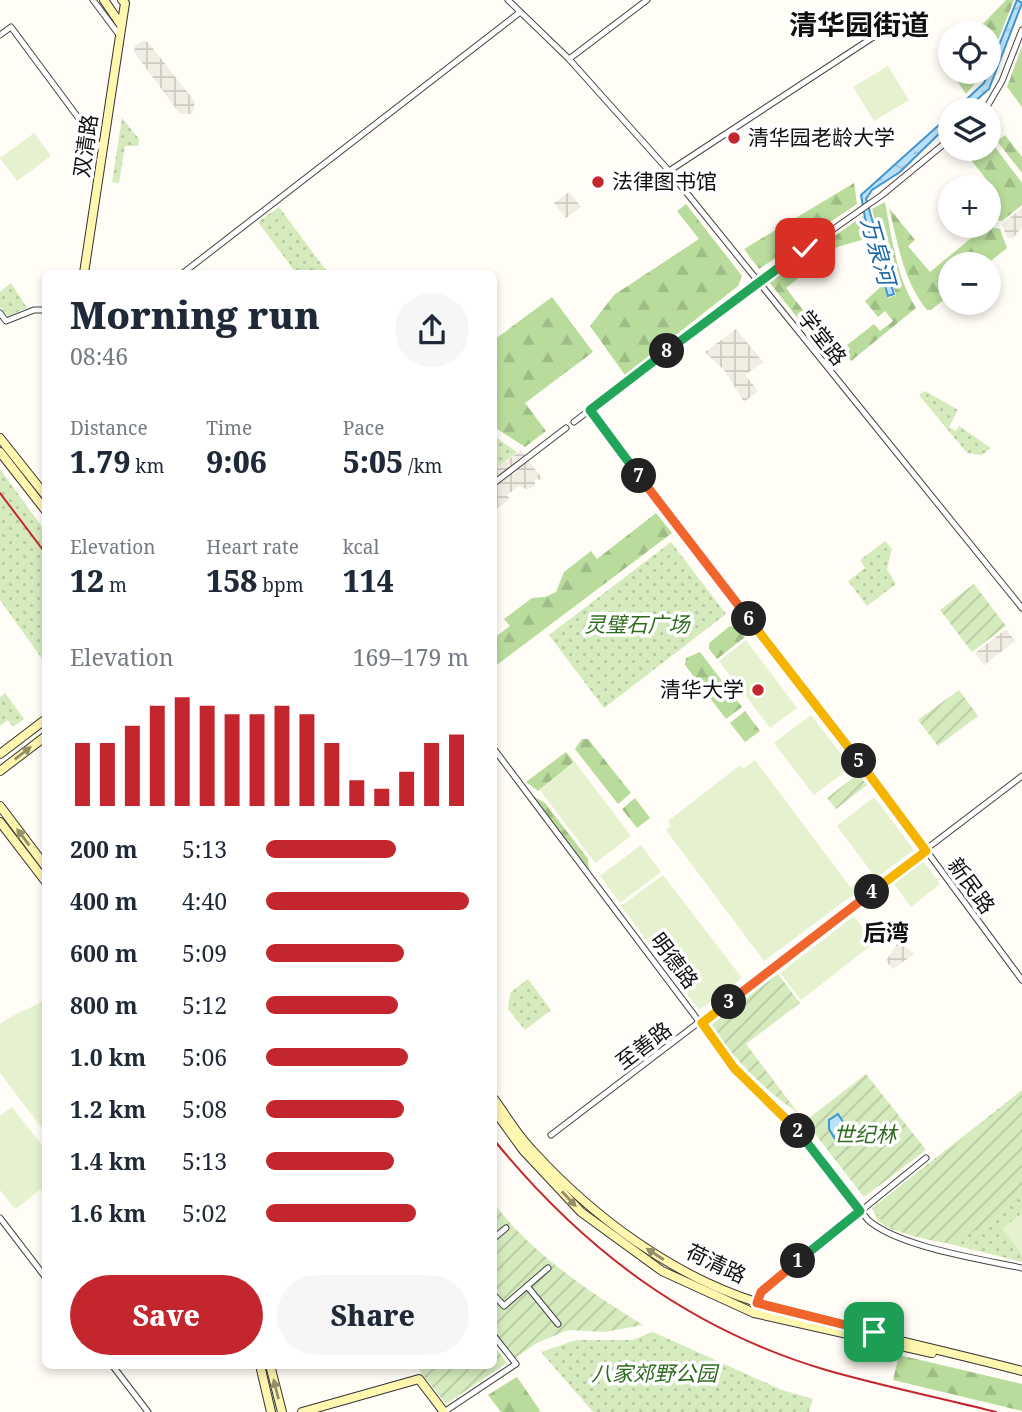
<!DOCTYPE html>
<html lang="en">
<head>
<meta charset="utf-8">
<style>
  body { margin:0; font-family:"Noto Serif","Noto Sans SC",serif; background:#f6f6f7; color:#1f2937; height:100vh; display:flex; flex-direction:column; font-size:26px; white-space:nowrap }
  * { box-sizing:border-box; margin:0 }
  p { font-size:23px; color:#747a83 }
  .icon { flex:none; width:38px; height:38px; fill:none; stroke:currentColor; stroke-width:2; stroke-linecap:round; stroke-linejoin:round }
  .map { position:relative; flex:1; overflow:hidden }
  .drawer { position:absolute; left:42px; top:270px; width:455px; height:1099px; display:flex; flex-direction:column; background:#fff; border-radius:10px; box-shadow:0 4px 10px #0003 }
  .drawer>* { flex:none }
  .fabs { position:absolute; left:938px; top:21px; display:grid; gap:14px }
  .fabs a { display:grid; place-items:center; width:63px; height:63px; border-radius:50%; background:#fff; box-shadow:0 4px 10px #0003; font-size:35px }
  .pin { position:absolute; display:grid; place-items:center; width:60px; height:60px; color:#fff; margin:-30px; border-radius:14px; box-shadow:0 4px 10px #0006 }
  .km { position:absolute; width:35px; height:35px; margin:-18px; border-radius:50%; background:#222; color:#fff; font-size:19px; line-height:35px; text-align:center }
  .round { display:grid; place-items:center; flex:none; width:74px; height:74px; border-radius:37px; background:#f6f6f7 }
  .summary { display:flex; align-items:center; justify-content:space-between; height:119px; padding:0 28px }
  h1 { font-size:38px; font-weight:800; line-height:52px }
  .figures { display:grid; grid-template-columns:repeat(3,1fr); gap:10px; height:119px; padding:7px 28px }
  .figures div { display:grid; align-content:center }
  .figures b { font-size:30px; font-weight:800 }
  .figures small { font-size:19px; font-weight:400 }
  .figures p { font-size:19px }
  .chart { height:196px; padding:14px 28px }
  .chart p { display:flex; justify-content:space-between }
  .chart svg { width:100%; height:126px; margin-top:7px; stroke:#c4262e; stroke-width:6 }
  .button { display:flex; gap:14px; margin-top:auto; padding:14px 28px }
  .button a { flex:1; height:80px; border-radius:42px; background:#c4262e; color:#fff; font-size:28px; font-weight:800; line-height:80px; text-align:center }
  .button a+a { background:#f6f6f7; color:#1f2937 }
  ul { padding:0 28px; list-style:none; font-size:23px }
  li { display:grid; grid-template-columns:112px 84px 1fr; align-items:center; height:52px }
  li i { height:18px; border-radius:9px; background:#c4262e }
  .map>svg:first-child { display:block }
  .grass { fill:url(#grass-dots) }
  .forest { fill:url(#forest-firs) }
  .garden { fill:url(#garden-furrows) }
  .pitch { fill:#e6f2cf }
  .plaza { fill:url(#plaza-grid) }
  .water { fill:url(#water-ripples); stroke:#3f96cf; stroke-width:2 }
  .lines { fill:none; stroke-linecap:round; stroke-linejoin:round }
  .street-casing { stroke:#444; stroke-width:7 }
  .secondary-casing { stroke:#333; stroke-width:10 }
  .street { stroke:#fff; stroke-width:5 }
  .secondary { stroke:#fff6b0; stroke-width:8 }
  .rail { stroke:#c4262e; stroke-width:2 }
  .oneway { fill:#948f68 }
  .split-1-casing { stroke:#fff; stroke-width:14 }
  .split-2-casing { stroke:#fff; stroke-width:14 }
  .split-3-casing { stroke:#fff; stroke-width:14 }
  .split-4-casing { stroke:#fff; stroke-width:14 }
  .split-5-casing { stroke:#fff; stroke-width:14 }
  .split-6-casing { stroke:#fff; stroke-width:14 }
  .split-7-casing { stroke:#fff; stroke-width:14 }
  .split-8-casing { stroke:#fff; stroke-width:14 }
  .split-9-casing { stroke:#fff; stroke-width:14 }
  .split-1 { stroke:#f0652b; stroke-width:9 }
  .split-2 { stroke:#22a559; stroke-width:9 }
  .split-3 { stroke:#f5b400; stroke-width:9 }
  .split-4 { stroke:#f0652b; stroke-width:9 }
  .split-5 { stroke:#f5b400; stroke-width:9 }
  .split-6 { stroke:#f5b400; stroke-width:9 }
  .split-7 { stroke:#f0652b; stroke-width:9 }
  .split-8 { stroke:#22a559; stroke-width:9 }
  .split-9 { stroke:#22a559; stroke-width:9 }
  .poi-dot { fill:#c4262e; stroke:#fff; stroke-width:2.5 }
  .labels { text-anchor:middle; stroke-width:7; stroke-linejoin:round; paint-order:stroke }
  .poi-label { font-size:21px; fill:#111; stroke:#fff; text-anchor:start }
  .street-label { font-size:21px; fill:#111; stroke:#fff }
  .park-label { font-size:21px; font-style:italic; fill:#2f6b1f; stroke:#fff }
  .water-label { font-size:23px; font-style:italic; fill:#1768a6; stroke:#fff }
  .neighbourhood-label { font-size:23px; font-weight:bold; fill:#111; stroke:#fff }
  .district-label { font-size:28px; font-weight:bold; fill:#111; stroke:#fff }
</style>
</head>
<body>
<div class="map">
<svg width="1022" height="1412" viewBox="0 0 1022 1412">
  <defs>
    <pattern id="grass-dots" width="8" height="8" patternUnits="userSpaceOnUse" patternTransform="scale(1.75)"><rect width="8" height="8" fill="#d5ebbd"/><path d="M2 2h.1M6 6h.1" fill="none" stroke="#b6c8a1" stroke-width="1.8" stroke-linecap="round"/></pattern>
    <pattern id="forest-firs" width="22" height="20" patternUnits="userSpaceOnUse" patternTransform="scale(1.75)"><rect width="22" height="20" fill="#b9dc9c"/><path d="M5 1l3.5 6h-7zM16 11l3.5 6h-7z" fill="#9ebc85"/></pattern>
    <pattern id="garden-furrows" width="10" height="10" patternUnits="userSpaceOnUse" patternTransform="scale(1.75)"><rect width="10" height="10" fill="#d5ebbd"/><path d="M-1 1l2-2M0 10L10 0M9 11l2-2" fill="none" stroke="#b6c8a1"/></pattern>
    <pattern id="plaza-grid" width="8" height="8" patternUnits="userSpaceOnUse" patternTransform="scale(1.75)"><rect width="8" height="8" fill="#f1ede2"/><path d="M0 4h8M4 0v8" fill="none" stroke="#cecac1"/></pattern>
    <pattern id="water-ripples" width="26" height="14" patternUnits="userSpaceOnUse" patternTransform="scale(1.75)"><rect width="26" height="14" fill="#b9e0f7"/><path d="M2 4q2-2 4 0t4 0M15 11q2-2 4 0t4 0" fill="none" stroke="#9ebfd3"/></pattern>
  </defs>
  <rect width="100%" height="100%" fill="#fffdf5"/>
  <g class="grass">
    <polygon points="122,118 139,139 138,146 125,146 119,183 112,182"/>
    <polygon points="279,207 328,273 296,273 258,222"/>
    <polygon points="11,283 27,308 8,316 0,307 0,292"/>
    <polygon points="925,391 958,410 949,427 956,431 959,426 991,448 982,455 967,453 919,395"/>
    <polygon points="494,436 517,452 494,470"/>
    <polygon points="0,469 45,531 45,663 0,600"/>
    <polygon points="885,541 892,549 887,569 896,584 867,606 848,581 865,568 860,560"/>
    <polygon points="671,542 726,614 604,708 549,635"/>
    <polygon points="5,693 24,719 13,727 8,720 0,726 0,697"/>
    <polygon points="528,979 551,1010 525,1030 508,1009 510,993"/>
    <polygon points="1022,1090 1022,1262 890,1229 877,1220 872,1208"/>
    <polygon points="653,1332 782,1390 813,1399 809,1412 593,1412 541,1352 576,1340 632,1340"/>
  </g>
  <g class="forest">
    <polygon points="1006,0 1014,0 989,63 989,33 974,33"/>
    <polygon points="1022,46 1022,107 1007,87"/>
    <polygon points="951,72 985,72 966,94"/>
    <polygon points="1005,135 1022,157 1022,173 997,141"/>
    <polygon points="992,143 1022,183 1022,205 1002,221 989,219 991,185 971,160"/>
    <polygon points="854,183 857,204 759,269 744,249"/>
    <path d="M885 202C892 239 896 276 916 308L851 361 845 353 850 349 847 345 874 324 880 331 893 321 885 311 878 317 865 301 883 285 888 298 896 295 872 209Z"/>
    <polygon points="686,204 742,276 738,286 625,375 590,326 614,295 699,239 677,211"/>
    <path d="M889 208 915 240 908 246 930 272 986 226 1000 229 1007 248 987 264H950V295L931 310H927C903 281 898 243 889 208Z"/>
    <polygon points="863,216 869,238 837,247 786,288 822,335 815,340 769,282"/>
    <polygon points="552,297 593,352 525,403 546,431 525,447 494,427 494,340"/>
    <polygon points="656,513 672,533 494,667 494,638 510,626 504,619 532,598 545,597 556,592 564,572 591,551 597,559"/>
    <polygon points="730,626 737,628 745,637 717,659 709,649 709,643"/>
    <polygon points="700,652 742,707 726,719 685,665 686,658"/>
    <polygon points="745,711 760,731 745,742 730,723"/>
    <polygon points="582,739 588,739 631,793 618,804 575,749"/>
    <polygon points="566,752 574,762 538,791 526,782"/>
    <polygon points="530,794 545,803 588,859 589,870"/>
    <polygon points="635,798 650,818 637,828 622,809"/>
    <polygon points="899,1355 1022,1384 1022,1411 893,1380"/>
    <polygon points="517,1377 539,1409 540,1412 501,1412 488,1395"/>
  </g>
  <g class="garden">
    <polygon points="974,584 1006,626 972,652 940,610"/>
    <polygon points="959,690 978,716 938,746 918,720"/>
    <polygon points="858,774 867,785 836,809 827,798"/>
    <path d="M778 974 800 1003 746 1044 798 1113C762 1088 737 1061 710 1026Z"/>
    <polygon points="866,1074 926,1150 864,1197 805,1121"/>
    <path d="M1022 1092V1194L956 1245C931 1239 883 1236 875 1208Z"/>
    <path d="M494 1204C534 1255 588 1291 643 1325L604 1332 568 1330 537 1343 515 1358 494 1333Z"/>
    <polygon points="494,1346 507,1363 446,1404 415,1365 494,1365"/>
  </g>
  <g class="pitch">
    <polygon points="888,66 909,100 874,121 853,87"/>
    <polygon points="34,133 51,156 17,181 0,158"/>
    <polygon points="746,640 797,708 770,728 719,661"/>
    <polygon points="811,715 851,767 814,795 774,743"/>
    <polygon points="755,760 851,888 866,877 870,882 764,961 666,830 671,826 668,821 740,765 743,769"/>
    <polygon points="575,762 631,836 595,863 540,790"/>
    <polygon points="874,797 914,850 876,878 837,826"/>
    <polygon points="641,845 661,872 620,903 600,876"/>
    <polygon points="923,861 940,884 911,907 894,884"/>
    <polygon points="663,875 742,978 699,1010 621,906"/>
    <polygon points="854,916 874,943 801,1000 780,973"/>
    <path d="M45 999V1132L0 1073V1024C16 1012 32 1009 45 999Z"/>
    <polygon points="12,1107 45,1149 45,1186 15,1209 0,1190 0,1116"/>
    <polygon points="1022,1213 1022,1255 1002,1229"/>
  </g>
  <g class="plaza">
    <polygon points="142,41 148,42 195,102 192,114 180,114 134,52 135,46"/>
    <polygon points="569,192 581,207 566,218 554,203"/>
    <polygon points="1022,208 1022,227 1013,238 1007,238 1002,224"/>
    <polygon points="736,329 763,362 745,375 758,391 744,402 725,371 705,352"/>
    <polygon points="521,450 543,480 535,479 535,486 526,489 519,486 507,495 510,499 494,511 494,470"/>
    <polygon points="1006,629 1015,641 984,665 975,653"/>
    <polygon points="899,941 914,954 893,969 886,961"/>
  </g>
  <g class="water">
    <polygon points="1017,0 1022,3 989,89 965,110 955,110 984,83"/>
    <polygon points="950,115 950,123 900,172 872,190 866,199 894,294 888,296 865,218 861,195"/>
    <polygon points="838,1114 847,1128 841,1140 835,1139 829,1129 829,1120"/>
  </g>
  <g class="lines">
    <defs>
      <g id="street">
        <polyline points="93,0 120,36"/>
        <polyline points="508,0 569,59 669,171 1022,608"/>
        <polyline points="0,35 11,27 103,151"/>
        <polyline points="569,59 647,0"/>
        <polyline points="985,110 1002,81 1022,30"/>
        <polyline points="669,171 907,15"/>
        <polyline points="183,273 519,13"/>
        <polyline points="0,313 6,321 34,310 46,310"/>
        <polyline points="590,410 886,796 1022,980"/>
        <polyline points="574,422 758,282 882,195 950,139"/>
        <polyline points="494,483 566,428"/>
        <path d="M494 749 734 1068 792 1123 868 1220C899 1247 980 1259 1022 1268"/>
        <polyline points="551,1135 1022,776"/>
        <polyline points="0,1218 46,1278"/>
        <polyline points="494,1238 506,1228"/>
        <polyline points="527,1286 558,1324"/>
        <polyline points="761,1292 926,1158"/>
        <polyline points="494,1295 504,1306 548,1268"/>
        <polyline points="112,1365 148,1412"/>
        <polyline points="444,1412 516,1364 494,1336"/>
      </g>
      <g id="secondary">
        <polyline points="104,0 121,25"/>
        <polyline points="84,273 125,3 122,0"/>
        <polyline points="0,438 46,496"/>
        <polyline points="0,452 46,511"/>
        <polyline points="0,754 46,719"/>
        <polyline points="0,771 46,736"/>
        <polyline points="0,806 46,867"/>
        <polyline points="0,822 46,882"/>
        <path d="M494 1099C506 1115 517 1135 532 1150 592 1216 672 1276 759 1303 845 1330 935 1348 1022 1371"/>
        <polyline points="494,1110 523,1150 581,1212 662,1271 754,1313 932,1353"/>
        <polyline points="260,1365 271,1412"/>
        <polyline points="270,1365 282,1412"/>
        <polyline points="302,1412 419,1379 444,1412"/>
      </g>
    </defs>
    <use href="#street" class="street-casing"/>
    <use href="#secondary" class="secondary-casing"/>
    <use href="#street" class="street"/>
    <use href="#secondary" class="secondary"/>
    <g class="rail">
      <polyline points="0,493 46,554"/>
      <path d="M494 1140C583 1249 688 1329 826 1370 882 1386 940 1398 996 1412"/>
    </g>
  </g>
  <defs><path id="oneway-solid" d="M-6-.8H1V-3.2L6.5 0L1 3.2V.8H-6Z" transform="scale(1.75)"/></defs>
  <g class="oneway">
    <use href="#oneway-solid" transform="translate(23 753) rotate(-38)"/>
    <use href="#oneway-solid" transform="translate(23 837) rotate(-127)"/>
    <use href="#oneway-solid" transform="translate(569 1199) rotate(47)"/>
    <use href="#oneway-solid" transform="translate(655 1254) rotate(-147)"/>
    <use href="#oneway-solid" transform="translate(276 1389) rotate(-104)"/>
  </g>
  <g class="lines">
    <defs>
      <polyline id="split-1" points="798,1261 761,1292 757,1303 874,1332"/>
      <polyline id="split-2" points="798,1261 860,1211 798,1131"/>
      <polyline id="split-3" points="729,1002 702,1023 734,1068 798,1131"/>
      <polyline id="split-4" points="729,1002 872,892"/>
      <polyline id="split-5" points="859,761 926,851 872,892"/>
      <polyline id="split-6" points="749,619 859,761"/>
      <polyline id="split-7" points="639,476 749,619"/>
      <polyline id="split-8" points="639,476 590,410 667,351"/>
      <polyline id="split-9" points="667,351 805,248"/>
    </defs>
    <use href="#split-1" class="split-1-casing"/>
    <use href="#split-2" class="split-2-casing"/>
    <use href="#split-3" class="split-3-casing"/>
    <use href="#split-4" class="split-4-casing"/>
    <use href="#split-5" class="split-5-casing"/>
    <use href="#split-6" class="split-6-casing"/>
    <use href="#split-7" class="split-7-casing"/>
    <use href="#split-8" class="split-8-casing"/>
    <use href="#split-9" class="split-9-casing"/>
    <use href="#split-1" class="split-1"/>
    <use href="#split-2" class="split-2"/>
    <use href="#split-3" class="split-3"/>
    <use href="#split-4" class="split-4"/>
    <use href="#split-5" class="split-5"/>
    <use href="#split-6" class="split-6"/>
    <use href="#split-7" class="split-7"/>
    <use href="#split-8" class="split-8"/>
    <use href="#split-9" class="split-9"/>
  </g>
  <g class="poi-dot">
    <circle cx="734" cy="138" r="7"/>
    <circle cx="598" cy="182" r="7"/>
    <circle cx="758" cy="690" r="7"/>
  </g>
  <g class="labels">
    <g class="poi-label">
      <text x="748" y="145">清华园老龄大学</text>
      <text x="612" y="189">法律图书馆</text>
      <text x="744" y="697" text-anchor="end">清华大学</text>
    </g>
    <g class="street-label">
      <text transform="translate(86 146) rotate(-82)" y="7">双清路</text>
      <text transform="translate(822 338) rotate(52)" y="7">学堂路</text>
      <text transform="translate(971 886) rotate(54)" y="7">新民路</text>
      <text transform="translate(674 961) rotate(53)" y="7">明德路</text>
      <text transform="translate(644 1046) rotate(-37)" y="7">至善路</text>
      <text transform="translate(716 1264) rotate(25)" y="7">荷清路</text>
    </g>
    <g class="park-label">
      <text x="637" y="632">灵璧石广场</text>
      <text x="865" y="1142">世纪林</text>
      <text x="654" y="1381">八家郊野公园</text>
    </g>
    <g class="water-label">
      <text transform="translate(878 251) rotate(74)" y="8">万泉河</text>
    </g>
    <g class="neighbourhood-label">
      <text x="886" y="941">后湾</text>
    </g>
    <g class="district-label">
      <text x="859" y="35">清华园街道</text>
    </g>
  </g>
</svg>
<div class="fabs">
<a><svg class="icon" aria-label="locate" viewBox="0 0 24 24"><circle cx="12" cy="12" r="6"/><path d="M12 2v4M12 18v4M2 12h4M18 12h4"/></svg></a>
<a><svg class="icon" aria-label="layers" viewBox="0 0 24 24"><path d="M12 4l9 5-9 5-9-5zM3 14l9 5 9-5"/></svg></a>
<a>+</a>
<a>−</a>
</div>
<div class="pin" style="left:874px;top:1332px;background:#1e9e55"><svg class="icon" aria-label="arrive" viewBox="0 0 24 24"><path d="M6 21V4h12l-3 4 3 4H6"/></svg></div>
<div class="pin" style="left:805px;top:248px;background:#d93025"><svg class="icon" aria-label="check" viewBox="0 0 24 24"><path d="M5 12l5 5 9-10"/></svg></div>
<b class="km" style="left:798px;top:1261px">1</b>
<b class="km" style="left:798px;top:1131px">2</b>
<b class="km" style="left:729px;top:1002px">3</b>
<b class="km" style="left:872px;top:892px">4</b>
<b class="km" style="left:859px;top:761px">5</b>
<b class="km" style="left:749px;top:619px">6</b>
<b class="km" style="left:639px;top:476px">7</b>
<b class="km" style="left:667px;top:351px">8</b>
<section class="drawer">
<div class="summary"><div><h1>Morning run</h1><p>08:46</p></div><a class="round"><svg class="icon" aria-label="share" viewBox="0 0 24 24"><path d="M12 15V3M7 8l5-5 5 5M5 13v7h14v-7"/></svg></a></div>
<div class="figures">
<div><p>Distance</p><b>1.79<small> km</small></b></div>
<div><p>Time</p><b>9:06</b></div>
<div><p>Pace</p><b>5:05<small> /km</small></b></div>
</div>
<div class="figures">
<div><p>Elevation</p><b>12<small> m</small></b></div>
<div><p>Heart rate</p><b>158<small> bpm</small></b></div>
<div><p>kcal</p><b>114</b></div>
</div>
<div class="chart"><p><span>Elevation</span>169–179 m</p>
<svg viewBox="0 0 160 44" preserveAspectRatio="none"><path d="M5 44V22M15 44V22M25 44V16M35 44V9M45 44V6M55 44V9M65 44V12M75 44V12M85 44V9M95 44V12M105 44V22M115 44V35M125 44V38M135 44V32M145 44V22M155 44V19"/></svg>
</div>
<ul>
<li><b>200 m</b>5:13<i style="width:64%"></i></li>
<li><b>400 m</b>4:40<i style="width:100%"></i></li>
<li><b>600 m</b>5:09<i style="width:68%"></i></li>
<li><b>800 m</b>5:12<i style="width:65%"></i></li>
<li><b>1.0 km</b>5:06<i style="width:70%"></i></li>
<li><b>1.2 km</b>5:08<i style="width:68%"></i></li>
<li><b>1.4 km</b>5:13<i style="width:63%"></i></li>
<li><b>1.6 km</b>5:02<i style="width:74%"></i></li>
</ul>
<div class="button"><a>Save</a><a>Share</a></div>
</section>
</div>
</body>
</html>
